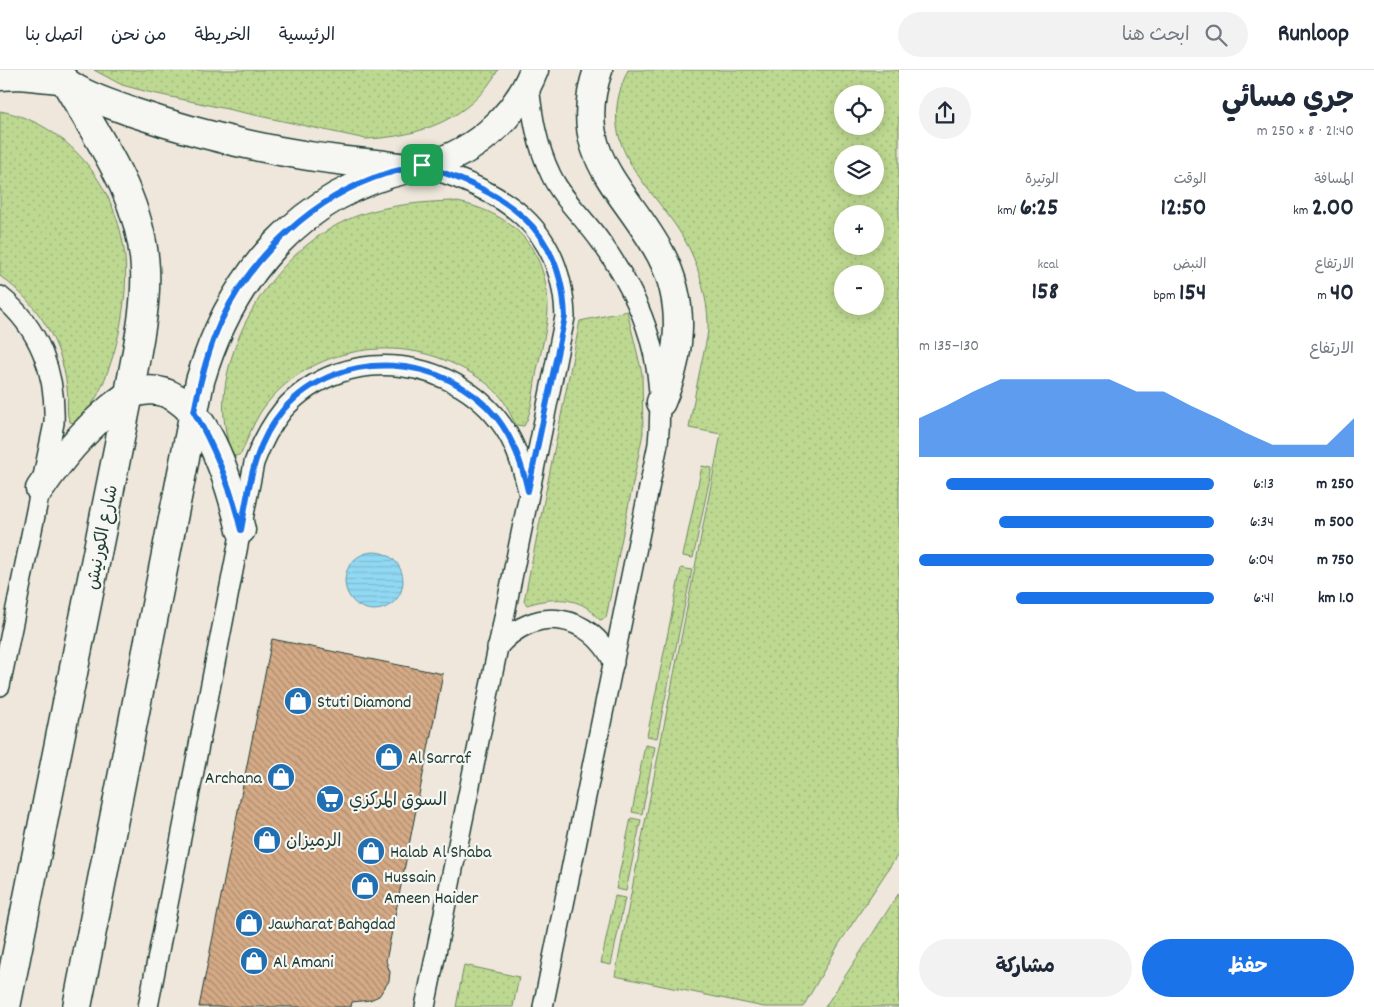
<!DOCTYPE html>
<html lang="ar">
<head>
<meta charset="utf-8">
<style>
  body { margin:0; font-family:Dekko,"Playpen Sans Arabic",sans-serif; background:#f2f2f3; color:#1f2937; direction:rtl; height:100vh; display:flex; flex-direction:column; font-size:19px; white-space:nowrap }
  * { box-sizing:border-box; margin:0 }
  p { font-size:16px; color:#747a83 }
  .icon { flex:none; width:28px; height:28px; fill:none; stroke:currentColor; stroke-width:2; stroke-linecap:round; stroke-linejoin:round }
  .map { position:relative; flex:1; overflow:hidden; direction:ltr }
  .sheet { display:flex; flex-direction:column; background:#fff; width:475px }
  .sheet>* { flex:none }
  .tools { position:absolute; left:834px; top:15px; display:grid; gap:10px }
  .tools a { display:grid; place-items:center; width:50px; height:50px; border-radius:50%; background:#fff; box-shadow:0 2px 12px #0003; font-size:25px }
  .pin { position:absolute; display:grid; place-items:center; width:42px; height:42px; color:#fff; margin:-21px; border-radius:10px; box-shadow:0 2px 8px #0006 }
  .round { display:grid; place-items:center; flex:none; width:52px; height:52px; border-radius:26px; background:#f2f2f3 }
  .headline { display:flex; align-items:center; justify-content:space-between; height:85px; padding:0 20px }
  h1 { font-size:28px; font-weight:700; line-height:38px }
  .figures { display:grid; grid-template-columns:repeat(3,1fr); gap:8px; height:85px; padding:5px 20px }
  .figures div { display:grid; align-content:center }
  .figures b { font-size:25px; font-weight:700 }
  .figures small { font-size:14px; font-weight:400 }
  .figures p { font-size:14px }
  .chart { height:140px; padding:10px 20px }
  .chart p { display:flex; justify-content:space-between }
  .chart svg { width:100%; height:90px; margin-top:5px; fill:#1a73e8; opacity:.7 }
  .button { display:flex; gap:10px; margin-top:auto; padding:10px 20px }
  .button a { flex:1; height:58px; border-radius:30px; background:#1a73e8; color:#fff; font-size:20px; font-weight:700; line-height:58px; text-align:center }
  .button a+a { background:#f2f2f3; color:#1f2937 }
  ul { padding:0 20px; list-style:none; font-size:16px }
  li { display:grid; grid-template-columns:80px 60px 1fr; align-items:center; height:38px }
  li i { height:12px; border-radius:6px; background:#1a73e8 }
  header { display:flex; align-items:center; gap:30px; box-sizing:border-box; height:70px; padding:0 25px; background:#fff; border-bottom:1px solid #e0e1e3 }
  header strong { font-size:24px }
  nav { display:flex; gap:28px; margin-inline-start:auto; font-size:18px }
  .search { width:350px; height:45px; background:#f2f2f3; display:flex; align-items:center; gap:12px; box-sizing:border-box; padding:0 18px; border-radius:28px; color:#747a83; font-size:19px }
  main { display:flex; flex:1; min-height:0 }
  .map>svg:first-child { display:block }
  .grass { fill:url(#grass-dots); stroke:#6e8a62; fill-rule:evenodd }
  .water { fill:url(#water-rules); stroke:#639aa7 }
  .building { fill:url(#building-back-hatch); stroke:#1f3d34 }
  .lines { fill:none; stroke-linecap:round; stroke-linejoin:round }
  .lane-casing { stroke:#1f3d34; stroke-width:22 }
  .secondary-casing { stroke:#1f3d34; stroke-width:31 }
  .primary-casing { stroke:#1f3d34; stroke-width:31 }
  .lane { stroke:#f6f6f2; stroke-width:19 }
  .secondary { stroke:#f6f6f2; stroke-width:28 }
  .primary { stroke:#f6f6f2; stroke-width:28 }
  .route-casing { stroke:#fff; stroke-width:10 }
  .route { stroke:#1a73e8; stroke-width:6 }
  .labels { text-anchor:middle; stroke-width:4.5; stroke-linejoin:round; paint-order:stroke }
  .street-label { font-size:18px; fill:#1f3d34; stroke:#f6f6f2 }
  .poi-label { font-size:18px; fill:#1f3d34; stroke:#f6f6f2; text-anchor:start }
</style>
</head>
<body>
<header>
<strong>Runloop</strong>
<div class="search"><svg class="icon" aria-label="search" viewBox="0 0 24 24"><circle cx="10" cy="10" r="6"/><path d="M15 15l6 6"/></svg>ابحث هنا</div>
<nav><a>الرئيسية</a><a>الخريطة</a><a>من نحن</a><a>اتصل بنا</a></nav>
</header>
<main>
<section class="sheet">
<div class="headline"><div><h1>جري مسائي</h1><p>21:40 · 8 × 250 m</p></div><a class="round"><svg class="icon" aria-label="share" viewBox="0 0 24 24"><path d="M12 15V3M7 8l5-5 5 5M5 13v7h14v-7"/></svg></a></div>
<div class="figures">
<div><p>المسافة</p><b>2.00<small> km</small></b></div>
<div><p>الوقت</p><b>12:50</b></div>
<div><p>الوتيرة</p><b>6:25<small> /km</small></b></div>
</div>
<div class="figures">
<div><p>الارتفاع</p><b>40<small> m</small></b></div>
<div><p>النبض</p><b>154<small> bpm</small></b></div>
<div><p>kcal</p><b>158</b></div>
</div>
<div class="chart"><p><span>الارتفاع</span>130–135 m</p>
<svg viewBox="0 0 160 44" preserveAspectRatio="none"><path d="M0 44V25L10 19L20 12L30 6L40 6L50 6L60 6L70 6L80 12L90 12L100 19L110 25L120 32L130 38L140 38L150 38L160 25V44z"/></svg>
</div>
<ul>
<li><b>250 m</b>6:13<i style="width:91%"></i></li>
<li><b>500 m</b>6:34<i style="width:73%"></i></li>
<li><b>750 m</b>6:04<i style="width:100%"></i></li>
<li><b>1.0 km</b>6:41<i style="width:67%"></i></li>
</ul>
<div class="button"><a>حفظ</a><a>مشاركة</a></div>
</section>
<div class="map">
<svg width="899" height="937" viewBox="0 0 899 937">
  <defs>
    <pattern id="grass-dots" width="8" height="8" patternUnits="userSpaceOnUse" patternTransform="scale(1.25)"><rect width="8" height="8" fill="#bdd890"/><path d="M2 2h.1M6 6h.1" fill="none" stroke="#a2ba7d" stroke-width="1.8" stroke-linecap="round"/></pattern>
    <pattern id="water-rules" width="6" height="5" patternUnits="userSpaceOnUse" patternTransform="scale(1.25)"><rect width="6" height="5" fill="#91d8f3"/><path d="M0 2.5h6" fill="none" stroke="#7dbad1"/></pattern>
    <pattern id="building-back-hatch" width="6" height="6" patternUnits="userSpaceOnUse" patternTransform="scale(1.25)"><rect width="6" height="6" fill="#d5aa86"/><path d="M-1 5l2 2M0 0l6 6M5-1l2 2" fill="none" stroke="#ac8c6e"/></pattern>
  </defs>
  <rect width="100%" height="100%" fill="#efe7dc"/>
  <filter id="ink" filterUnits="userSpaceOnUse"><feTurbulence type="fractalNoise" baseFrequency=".02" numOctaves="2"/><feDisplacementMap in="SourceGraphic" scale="10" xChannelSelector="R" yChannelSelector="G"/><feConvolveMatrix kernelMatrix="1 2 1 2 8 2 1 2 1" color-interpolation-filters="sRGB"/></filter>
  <g filter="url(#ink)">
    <g class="grass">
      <path d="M94 0H498C471 49 419 67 366 69L148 22 122 15Z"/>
      <path d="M628 0H899V783L839 874 803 937H764L615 906 721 364 689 358C693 335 697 313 702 290 704 281 707 270 708 260 709 238 702 210 694 189 666 120 587 86 628 0ZM842 24H875V56H842ZM842 84H875V116H842ZM842 144H875V176H842ZM842 204H875V236H842Z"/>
      <path d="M0 41C67 53 114 113 124 179 129 212 122 260 111 292 104 313 94 339 75 353L70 352C65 343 69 328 67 318 62 271 37 233 0 206Z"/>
      <path d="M452 131C511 141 548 177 548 240 547 260 541 281 537 300 534 315 532 344 524 356L516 355C510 345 507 334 499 325 485 309 462 297 442 289 378 265 299 284 260 343 252 356 247 370 241 384L233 387 230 382C226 364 222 345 224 326 231 250 288 169 362 144 390 135 422 132 452 131Z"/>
      <path d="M627 241 642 303 643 363 606 548 600 550C595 546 591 540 586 537 568 526 546 529 527 535L524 531 580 251Z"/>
      <polygon points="702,396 712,398 693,488 683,486"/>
      <polygon points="681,498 692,500 657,668 647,666"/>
      <polygon points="645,675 655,677 642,744 632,742"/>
      <polygon points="631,748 641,750 626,821 616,819"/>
      <polygon points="899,823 899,937 825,937"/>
      <polygon points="615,826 625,828 611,895 601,893"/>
      <polygon points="464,895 519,907 513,937 456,937"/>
    </g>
    <circle class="water" cx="374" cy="511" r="29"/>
    <polygon class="building" points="272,569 443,604 386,891 390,902 389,911 379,926 370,930 352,932 351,937 199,937"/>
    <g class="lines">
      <defs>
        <g id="lane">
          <path d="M529 14C532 46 537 76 551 105 563 130 585 149 601 172 646 235 666 296 658 374L543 937"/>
          <path d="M423 96C503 122 562 154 565 247L425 937"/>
          <path d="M0 226C40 258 56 304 54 353L0 616"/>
          <path d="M497 578C534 534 589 542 614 593"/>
          <path d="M148 937 254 393C261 374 270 356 283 340 345 270 461 286 508 364 518 381 523 401 528 421"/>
        </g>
        <g id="secondary">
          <path d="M598 0C569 86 626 119 661 185 686 233 681 284 661 332"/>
          <path d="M40 419C60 389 82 363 110 339 116 334 124 327 131 324 200 298 230 414 241 460"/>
          <path d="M6 937 129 324C136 283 147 240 145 199 142 128 99 70 65 11"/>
          <path d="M77 937 200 311C231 206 300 123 411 98"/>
        </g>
        <g id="primary">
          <path d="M53 0C72 23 105 32 132 42 211 69 292 87 376 94 388 95 404 99 417 97 470 88 515 49 534 0"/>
          <polyline points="0,6 20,5 60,9"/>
        </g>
      </defs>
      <use href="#lane" class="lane-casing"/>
      <use href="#secondary" class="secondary-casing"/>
      <use href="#primary" class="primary-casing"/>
      <use href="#lane" class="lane"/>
      <use href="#secondary" class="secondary"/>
      <use href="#primary" class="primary"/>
    </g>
  </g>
  <g class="lines" filter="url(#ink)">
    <defs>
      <path id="route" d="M422 95C502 122 562 154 565 247L528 421C522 395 514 370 497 348 445 283 340 276 283 340 253 375 249 417 241 460 231 418 216 380 194 342 200 311 208 280 221 251 252 185 315 126 385 104 397 100 410 98 422 95Z"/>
    </defs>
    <use href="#route" class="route-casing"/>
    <use href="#route" class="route"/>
  </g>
  <defs>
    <symbol id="shop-disc" viewBox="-11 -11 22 22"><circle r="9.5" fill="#1f6fb2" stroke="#f6f6f2"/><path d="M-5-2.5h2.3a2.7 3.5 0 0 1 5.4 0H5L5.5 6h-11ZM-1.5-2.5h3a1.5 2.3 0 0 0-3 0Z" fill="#fff"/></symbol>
    <symbol id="supermarket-disc" viewBox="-11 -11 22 22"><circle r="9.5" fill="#1f6fb2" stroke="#f6f6f2"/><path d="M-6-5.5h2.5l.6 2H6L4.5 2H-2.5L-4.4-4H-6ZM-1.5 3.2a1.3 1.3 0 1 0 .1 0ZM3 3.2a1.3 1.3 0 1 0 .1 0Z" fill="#fff"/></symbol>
  </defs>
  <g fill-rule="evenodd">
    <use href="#shop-disc" x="282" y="615" width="32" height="32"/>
    <use href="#shop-disc" x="373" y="671" width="32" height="32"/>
    <use href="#shop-disc" x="265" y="691" width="32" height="32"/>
    <use href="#supermarket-disc" x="314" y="713" width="32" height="32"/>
    <use href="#shop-disc" x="251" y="754" width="32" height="32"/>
    <use href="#shop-disc" x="355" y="765" width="32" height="32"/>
    <use href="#shop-disc" x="349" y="800" width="32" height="32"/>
    <use href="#shop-disc" x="233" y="837" width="32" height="32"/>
    <use href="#shop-disc" x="238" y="875" width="32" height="32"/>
  </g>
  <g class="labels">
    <g class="street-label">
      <text transform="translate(101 467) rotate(-79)" y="6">شارع الكورنيش</text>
    </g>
    <g class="poi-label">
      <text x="317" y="637">Stuti Diamond</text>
      <text x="408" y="693">Al Sarraf</text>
      <text x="262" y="713" text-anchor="end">Archana</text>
      <text x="349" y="735">السوق المركزي</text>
      <text x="286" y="776">الرميزان</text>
      <text x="390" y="787">Halab Al Shaba</text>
      <text x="384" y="812">Hussain<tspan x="384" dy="21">Ameen Haider</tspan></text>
      <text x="268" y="859">Jawharat Bahgdad</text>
      <text x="273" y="897">Al Amani</text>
    </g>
  </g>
</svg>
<div class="tools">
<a><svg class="icon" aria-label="locate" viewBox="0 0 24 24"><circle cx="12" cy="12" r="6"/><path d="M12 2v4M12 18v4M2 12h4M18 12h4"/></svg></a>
<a><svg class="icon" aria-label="layers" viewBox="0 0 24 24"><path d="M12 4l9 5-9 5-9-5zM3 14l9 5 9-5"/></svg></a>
<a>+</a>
<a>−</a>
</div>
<div class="pin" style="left:422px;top:95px;background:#1e9e55"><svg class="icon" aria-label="arrive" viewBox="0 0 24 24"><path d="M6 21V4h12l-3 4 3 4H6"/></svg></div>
</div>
</main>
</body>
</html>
